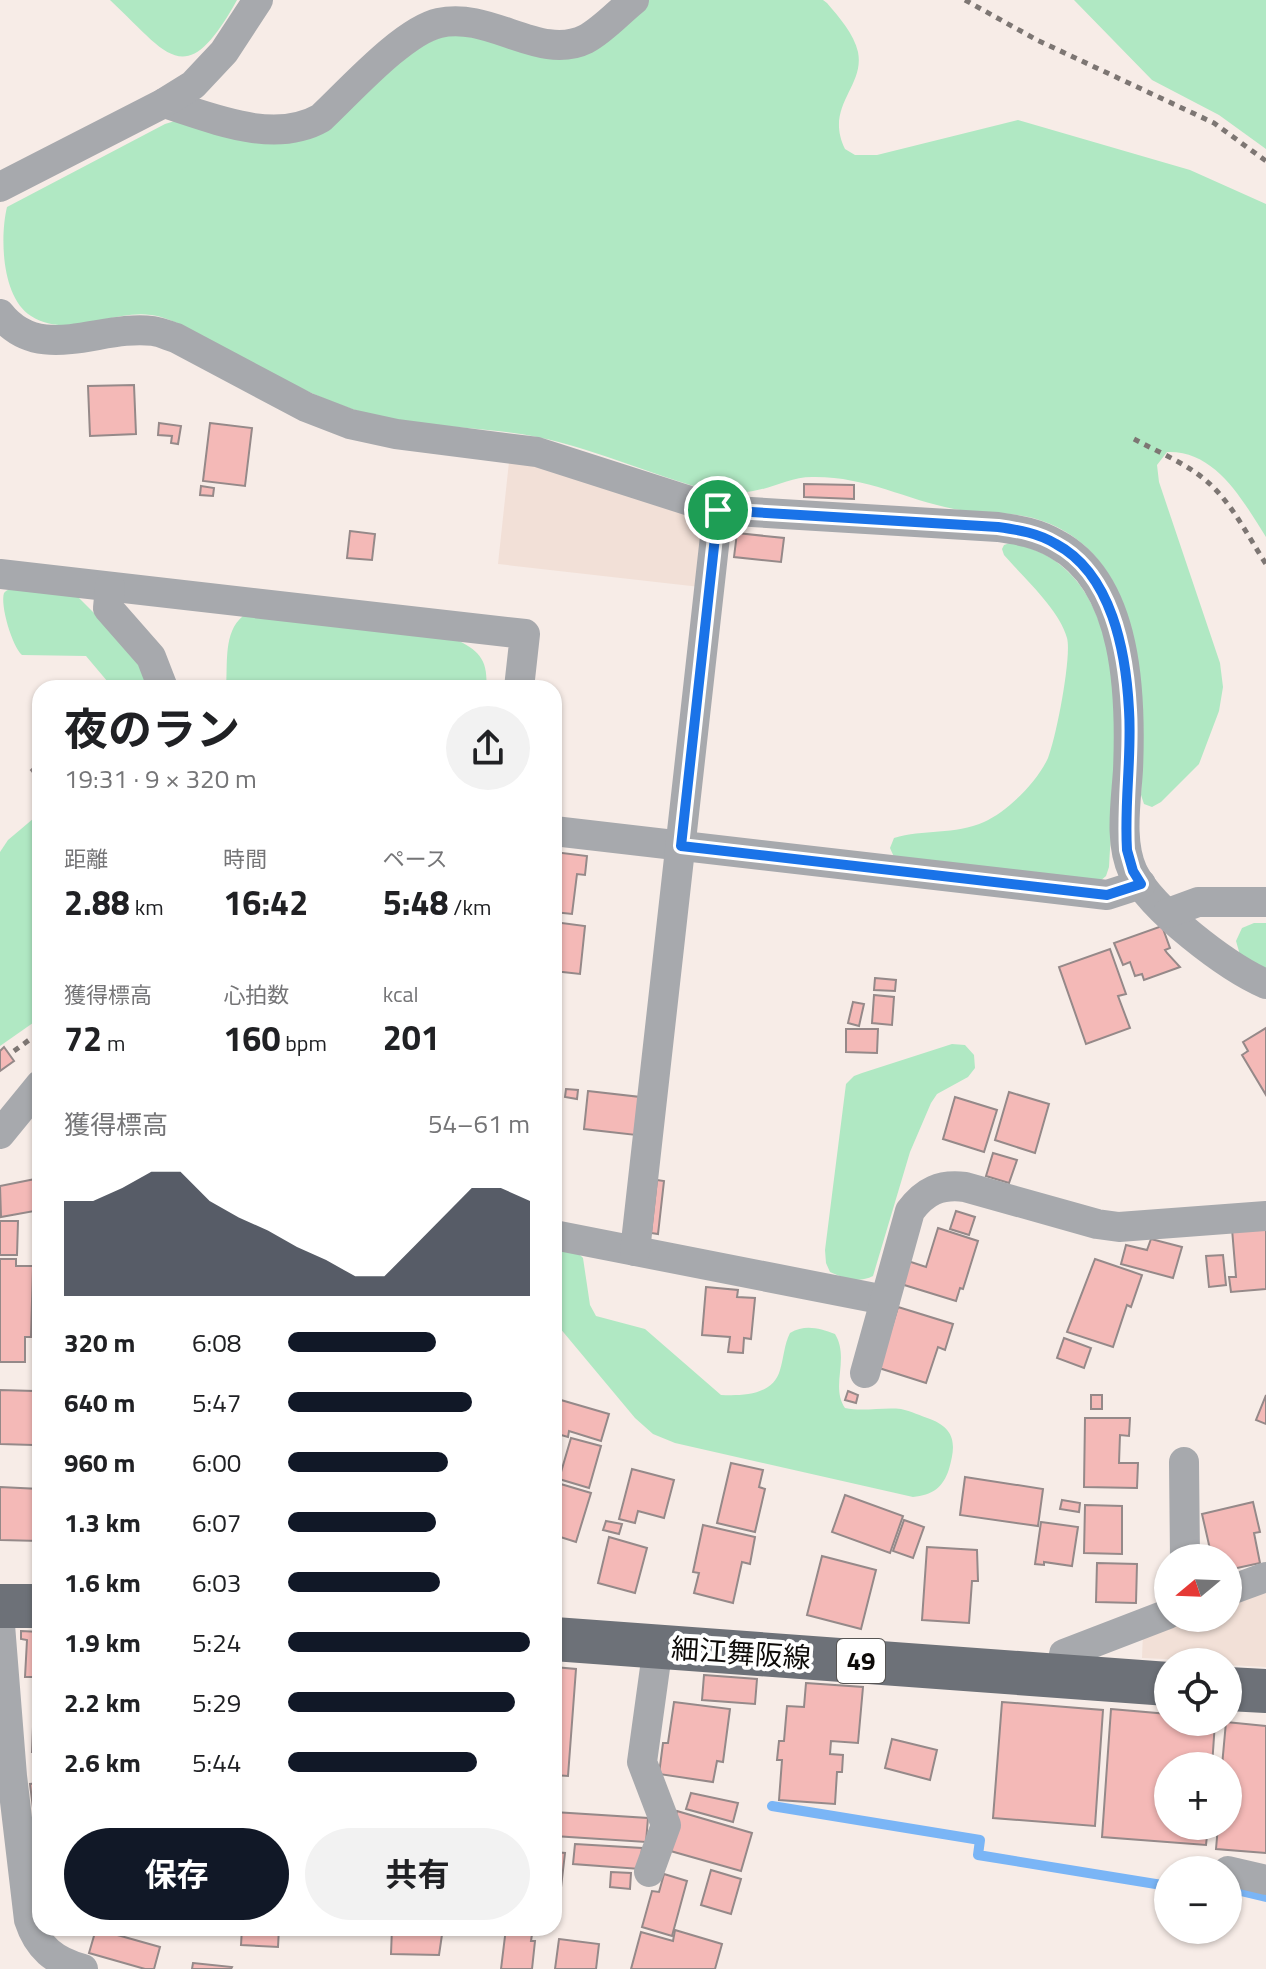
<!DOCTYPE html>
<html lang="ja">
<head>
<meta charset="utf-8">
<style>
  body { margin:0; font-family:"Titillium Web","Noto Sans JP",sans-serif; background:#f2f2f2; color:#202124; height:100vh; display:flex; flex-direction:column; font-size:30px; white-space:nowrap }
  * { box-sizing:border-box; margin:0 }
  p { font-size:26px; color:#757577 }
  .icon { flex:none; width:44px; height:44px; fill:none; stroke:currentColor; stroke-width:2; stroke-linecap:round; stroke-linejoin:round }
  .map { position:relative; flex:1; overflow:hidden }
  .drawer { position:absolute; left:32px; top:680px; width:530px; height:1256px; display:flex; flex-direction:column; background:#fff; border-radius:24px; box-shadow:0 2px 6px #0004 }
  .drawer>* { flex:none }
  .needle { width:52px; rotate:251deg }
  .buttons { position:absolute; left:1154px; top:1544px; display:grid; gap:16px }
  .buttons a { display:grid; place-items:center; width:88px; height:88px; border-radius:50%; background:#fff; box-shadow:0 2px 6px #0004; font-size:40px }
  .pin { position:absolute; display:grid; place-items:center; width:68px; height:68px; color:#fff; margin:-34px; border:4px solid #fff; border-radius:50%; box-shadow:0 2px 8px #0007 }
  .round { display:grid; place-items:center; flex:none; width:84px; height:84px; border-radius:42px; background:#f2f2f2 }
  .overview { display:flex; align-items:center; justify-content:space-between; height:136px; padding:0 32px }
  h1 { font-size:44px; font-weight:700; line-height:60px }
  .metrics { display:grid; grid-template-columns:repeat(3,1fr); gap:12px; height:136px; padding:8px 32px }
  .metrics div { display:grid; align-content:center }
  .metrics b { font-size:34px; font-weight:700 }
  .metrics small { font-size:22px; font-weight:400 }
  .metrics p { font-size:22px }
  .chart { height:224px; padding:16px 32px }
  .chart p { display:flex; justify-content:space-between }
  .chart svg { width:100%; height:144px; margin-top:8px; fill:#111827; opacity:.7 }
  .primary-button { display:flex; gap:16px; margin-top:auto; padding:16px 32px }
  .primary-button a { flex:1; height:92px; border-radius:48px; background:#111827; color:#fff; font-size:32px; font-weight:700; line-height:92px; text-align:center }
  .primary-button a+a { background:#f2f2f2; color:#202124 }
  ul { padding:0 32px; list-style:none; font-size:26px }
  li { display:grid; grid-template-columns:128px 96px 1fr; align-items:center; height:60px }
  li i { height:20px; border-radius:10px; background:#111827 }
  .map>svg:first-child { display:block }
  .built { fill:#f2e0d7 }
  .green { fill:#b0e8c3 }
  .lines { fill:none; stroke-linecap:round; stroke-linejoin:round }
  .stream { stroke:#7ab5f6; stroke-width:10 }
  .building { fill:#f4b9b7; stroke:#958989; stroke-width:2 }
  .path { stroke:#7d7673; stroke-width:5; stroke-dasharray:6 6; stroke-linecap:butt }
  .minor { stroke:#a7a9ad; stroke-width:30 }
  .primary { stroke:#6d7178; stroke-width:44 }
  .route-casing { stroke:#fff; stroke-width:16 }
  .route { stroke:#1a73e8; stroke-width:10 }
  .labels { text-anchor:middle; stroke-width:8; stroke-linejoin:round; paint-order:stroke }
  .shield { fill:#fff; stroke:#565453; stroke-width:2 }
  .shield-label { font-size:26px; font-weight:bold; fill:#0e0b09 }
  .street-label { font-size:28px; fill:#0e0b09; stroke:#fff }
</style>
</head>
<body>
<div class="map">
<svg width="1266" height="1969" viewBox="0 0 1266 1969">
  <rect width="100%" height="100%" fill="#f7ece7"/>
  <g class="built">
    <polygon points="509,462 534,466 707,521 700,587 498,564"/>
    <polygon points="1266,1586 1266,1667 1228,1665 1228,1662 1142,1658 1143,1632 1180,1618 1228,1618 1228,1600"/>
  </g>
  <g class="green">
    <path d="M110 0H237C185 94 168 54 110 0Z"/>
    <path d="M648 0H823L827 3C839 17 854 34 858 52 865 87 824 106 845 149L855 155H877L1018 120 1190 170 1266 204V537C1243 501 1216 450 1167 452L1157 465 1159 482 1220 663 1223 687 1219 711 1199 764 1161 802 1152 807 1144 804 1141 795C1146 700 1149 550 1033 518 1007 511 980 514 954 509 904 499 865 476 812 477 791 477 773 488 753 491 743 493 733 493 723 494 660 479 600 450 537 437 477 425 411 429 352 409 304 393 260 367 216 343 198 334 181 323 161 317 118 304 73 342 31 316 1 297 0 236 7 207L165 124 178 120 290 140 406 52 458 30 550 55Z"/>
    <polygon points="1074,0 1266,0 1266,149 1219,115 1152,80"/>
    <path d="M1010 543C1145 566 1114 769 1109 867L1106 876 1099 882 894 857 890 848 894 838C923 829 955 835 984 822 1008 811 1037 782 1048 758 1056 739 1072 656 1067 638 1060 610 1023 577 1004 555L1002 549 1004 545Z"/>
    <path d="M16 588 78 597 121 640 140 663 150 688H113L86 656 22 655C12 646 0 605 4 593 7 589 11 589 16 588Z"/>
    <path d="M243 616 451 637C477 649 489 658 486 688H226C228 664 223 632 243 616Z"/>
    <polygon points="40,813 40,1018 0,1046 0,852 8,840"/>
    <polygon points="1254,923 1266,923 1266,971 1240,955 1236,941 1242,928"/>
    <path d="M952 1044 965 1045 974 1055 975 1068 968 1077 937 1094 931 1103 910 1152 873 1276C859 1283 845 1279 830 1272L826 1263 825 1250 846 1084 854 1076 862 1073Z"/>
    <path d="M554 1247 579 1254 583 1258 590 1305 596 1316 645 1329 721 1395C744 1396 773 1395 780 1370 784 1357 784 1345 790 1333 805 1324 819 1328 835 1334 850 1359 830 1386 845 1408 863 1412 882 1407 901 1409 911 1411 921 1416 930 1419 956 1429 956 1445 949 1469 943 1488 932 1495 913 1497L675 1443 653 1434 635 1418 554 1321Z"/>
  </g>
  <g class="lines">
    <g class="stream">
      <polyline points="772,1806 980,1840 978,1855 1168,1886"/>
      <polyline points="1228,1888 1266,1897"/>
    </g>
  </g>
  <g class="building">
    <polygon points="134,385 136,434 90,436 88,386"/>
    <polygon points="159,423 181,426 178,444 171,443 172,436 158,435"/>
    <polygon points="210,423 252,428 245,486 203,481"/>
    <polygon points="804,484 854,485 854,499 804,497"/>
    <polygon points="201,486 214,488 213,496 200,495"/>
    <polygon points="350,531 375,534 372,560 347,558"/>
    <polygon points="737,533 784,538 781,562 734,557"/>
    <polygon points="40,762 40,781 31,770"/>
    <polygon points="554,852 587,856 585,875 577,874 572,914 554,912"/>
    <polygon points="554,922 585,926 580,974 554,971"/>
    <polygon points="1162,926 1170,948 1165,950 1167,953 1180,967 1144,980 1142,974 1135,976 1130,962 1123,965 1114,943"/>
    <polygon points="1110,949 1126,994 1118,996 1130,1028 1086,1044 1059,967"/>
    <polygon points="875,978 896,980 895,991 874,990"/>
    <polygon points="874,995 894,997 892,1025 872,1023"/>
    <polygon points="853,1002 864,1004 859,1026 848,1023"/>
    <polygon points="1266,1028 1266,1095 1242,1055 1248,1051 1243,1042"/>
    <polygon points="846,1029 878,1029 877,1053 846,1052"/>
    <polygon points="4,1047 14,1061 0,1071 0,1051"/>
    <polygon points="566,1089 578,1090 577,1099 565,1097"/>
    <polygon points="588,1091 640,1097 636,1135 584,1129"/>
    <polygon points="1009,1092 1049,1104 1035,1153 995,1140"/>
    <polygon points="955,1097 997,1110 984,1152 943,1139"/>
    <polygon points="554,1100 560,1101 556,1141 554,1140"/>
    <polygon points="993,1153 1017,1160 1009,1183 986,1176"/>
    <polygon points="40,1178 40,1210 1,1217 0,1186"/>
    <polygon points="657,1180 664,1181 658,1234 651,1233"/>
    <polygon points="956,1211 975,1217 969,1235 950,1229"/>
    <polygon points="0,1221 18,1221 17,1255 0,1255"/>
    <polygon points="1266,1227 1266,1289 1231,1292 1229,1277 1236,1277 1232,1229"/>
    <polygon points="938,1228 978,1241 963,1289 960,1288 956,1301 901,1284 908,1261 926,1267"/>
    <polygon points="1151,1239 1182,1247 1173,1278 1121,1264 1126,1245 1147,1250"/>
    <polygon points="1223,1255 1226,1285 1209,1287 1206,1256"/>
    <polygon points="0,1259 16,1259 16,1266 33,1266 31,1337 25,1337 25,1362 0,1362"/>
    <polygon points="1095,1259 1142,1275 1131,1307 1127,1305 1113,1347 1067,1332"/>
    <polygon points="706,1287 738,1290 737,1297 755,1298 751,1339 744,1338 743,1353 728,1352 730,1337 702,1335"/>
    <polygon points="898,1307 953,1324 945,1350 938,1347 926,1383 879,1368"/>
    <polygon points="1064,1338 1091,1348 1084,1368 1057,1358"/>
    <polygon points="0,1390 34,1391 33,1445 0,1444"/>
    <polygon points="848,1391 858,1395 856,1403 845,1400"/>
    <rect x="1091" y="1395" width="11" height="14"/>
    <polygon points="1266,1395 1266,1424 1256,1420"/>
    <polygon points="554,1398 609,1414 601,1441 569,1431 568,1437 554,1433"/>
    <polygon points="1085,1418 1130,1418 1129,1436 1120,1435 1119,1463 1138,1463 1137,1488 1084,1487"/>
    <polygon points="571,1438 601,1446 589,1488 559,1479"/>
    <polygon points="731,1463 763,1470 759,1487 765,1489 755,1532 717,1523"/>
    <polygon points="632,1469 674,1480 664,1518 638,1511 635,1523 619,1519"/>
    <polygon points="965,1477 1043,1489 1038,1526 960,1515"/>
    <polygon points="554,1482 591,1493 576,1542 554,1535"/>
    <polygon points="0,1487 40,1489 40,1541 0,1540"/>
    <polygon points="845,1495 903,1516 890,1553 832,1532"/>
    <polygon points="1062,1500 1080,1503 1079,1512 1060,1509"/>
    <polygon points="1253,1502 1260,1532 1254,1533 1260,1563 1228,1570 1228,1558 1212,1558 1202,1514"/>
    <polygon points="1085,1505 1122,1506 1122,1554 1084,1553"/>
    <polygon points="904,1520 924,1527 913,1558 893,1551"/>
    <polygon points="606,1521 622,1524 619,1534 603,1530"/>
    <polygon points="1041,1522 1078,1527 1072,1566 1044,1562 1044,1565 1035,1564"/>
    <polygon points="703,1525 755,1537 750,1564 742,1562 733,1603 694,1593 699,1573 693,1572"/>
    <polygon points="609,1537 647,1548 635,1593 598,1583"/>
    <polygon points="927,1547 977,1550 978,1581 972,1581 969,1623 922,1620"/>
    <polygon points="822,1556 876,1570 861,1629 807,1615"/>
    <polygon points="1097,1563 1137,1564 1136,1603 1096,1602"/>
    <polygon points="21,1631 40,1632 40,1752 32,1752 35,1677 25,1677 27,1640 21,1639"/>
    <polygon points="554,1667 576,1669 568,1776 554,1775"/>
    <polygon points="704,1675 757,1679 755,1704 702,1700"/>
    <polygon points="806,1683 863,1687 858,1743 831,1741 830,1754 843,1755 842,1772 837,1772 835,1804 779,1800 782,1760 777,1760 779,1741 784,1741 787,1706 804,1707"/>
    <polygon points="674,1702 730,1709 723,1762 717,1761 713,1782 659,1774 663,1743 668,1743"/>
    <polygon points="1002,1702 1103,1710 1095,1826 993,1818"/>
    <polygon points="1111,1709 1168,1714 1168,1722 1215,1722 1212,1766 1168,1766 1168,1826 1208,1826 1206,1845 1102,1837"/>
    <polygon points="1226,1722 1266,1726 1266,1853 1216,1849 1218,1826 1228,1826 1228,1766 1222,1766"/>
    <polygon points="892,1739 937,1750 930,1780 885,1768"/>
    <polygon points="40,1783 40,1832 36,1832 30,1784"/>
    <polygon points="691,1793 738,1803 733,1822 686,1809"/>
    <polygon points="677,1811 752,1833 741,1871 667,1850"/>
    <polygon points="554,1812 648,1818 646,1842 554,1836"/>
    <polygon points="575,1844 642,1848 640,1869 573,1864"/>
    <polygon points="554,1852 565,1853 560,1896 554,1895"/>
    <polygon points="711,1870 741,1879 731,1914 701,1905"/>
    <polygon points="611,1872 631,1873 630,1889 610,1887"/>
    <polygon points="664,1874 687,1881 672,1936 642,1927 652,1891 659,1892"/>
    <polygon points="242,1928 279,1928 278,1947 241,1945"/>
    <polygon points="392,1928 443,1928 439,1955 391,1954"/>
    <polygon points="506,1928 533,1928 531,1941 535,1941 532,1969 501,1969"/>
    <polygon points="96,1929 160,1947 154,1969 145,1969 89,1953"/>
    <polygon points="675,1930 722,1944 715,1969 631,1969 641,1932 673,1941"/>
    <polygon points="559,1939 599,1944 596,1969 555,1969"/>
    <polygon points="193,1963 232,1967 231,1969 192,1969"/>
  </g>
  <g class="lines">
    <g class="path">
      <polyline points="965,0 1037,40 1214,123 1266,161"/>
      <path d="M1134 439C1160 453 1190 465 1211 485 1234 507 1249 538 1266 564"/>
      <polyline points="14,1051 40,1032"/>
    </g>
    <g class="minor">
      <path d="M164 103C212 118 274 145 321 118 349 92 403 31 439 23 490 11 540 62 586 39 603 30 619 12 634 0"/>
      <polyline points="0,187 164,103 193,85 224,52 258,0"/>
      <path d="M0 314C40 365 101 324 153 331 161 332 169 336 176 338L306 407 350 424 396 434 537 452 718 510 998 527C1019 530 1037 533 1056 544 1129 583 1131 698 1128 770 1126 802 1119 842 1133 872 1152 910 1227 967 1266 984"/>
      <polyline points="0,574 525,634 519,688"/>
      <polyline points="110,587 108,608 151,657 163,688"/>
      <polyline points="554,831 1107,895 1141,884"/>
      <polyline points="1168,913 1198,902 1266,902"/>
      <polyline points="0,1134 40,1085"/>
      <polyline points="554,1235 885,1300"/>
      <polyline points="635,1251 718,510"/>
      <path d="M865 1373 910 1211C925 1191 940 1184 965 1187L1097 1224 1119 1227 1266 1216"/>
      <polyline points="1184,1462 1185,1558"/>
      <polyline points="1228,1591 1266,1577"/>
      <path d="M0 1625 12 1776 29 1920C38 1948 54 1961 83 1969"/>
      <polyline points="1062,1676 1064,1654 1168,1614"/>
      <polyline points="1228,1871 1266,1880"/>
      <polyline points="649,1872 666,1825 642,1762 658,1646"/>
    </g>
    <g class="primary">
      <polyline points="0,1606 40,1606"/>
      <polyline points="554,1639 1168,1684"/>
      <polyline points="1228,1689 1266,1691"/>
    </g>
  </g>
  <g class="lines">
    <defs>
      <path id="route" d="M718 510 998 527C1019 530 1038 533 1056 544 1112 574 1126 652 1129 710 1132 756 1124 803 1127 850L1133 871 1141 884 1107 895 681 846Z"/>
    </defs>
    <use href="#route" class="route-casing"/>
    <use href="#route" class="route"/>
  </g>
  <g class="labels">
    <rect class="shield" x="837" y="1639" width="48" height="44" rx="6"/>
    <g class="shield-label">
      <text x="861" y="1670">49</text>
    </g>
    <g class="street-label">
      <text transform="translate(741 1653) rotate(4)" y="10">細江舞阪線</text>
    </g>
  </g>
</svg>
<div class="buttons">
<a><svg class="needle" viewBox="-14 -14 28 28"><path d="M0-13l5 13h-10z" fill="#e53935"/><path d="M0 13l5-13h-10z" fill="#757577"/></svg></a>
<a><svg class="icon" aria-label="locate" viewBox="0 0 24 24"><circle cx="12" cy="12" r="6"/><path d="M12 2v4M12 18v4M2 12h4M18 12h4"/></svg></a>
<a>+</a>
<a>−</a>
</div>
<div class="pin" style="left:718px;top:510px;background:#1e9e55"><svg class="icon" aria-label="arrive" viewBox="0 0 24 24"><path d="M6 21V4h12l-3 4 3 4H6"/></svg></div>
<section class="drawer">
<div class="overview"><div><h1>夜のラン</h1><p>19:31 · 9 × 320 m</p></div><a class="round"><svg class="icon" aria-label="share" viewBox="0 0 24 24"><path d="M12 15V3M7 8l5-5 5 5M5 13v7h14v-7"/></svg></a></div>
<div class="metrics">
<div><p>距離</p><b>2.88<small> km</small></b></div>
<div><p>時間</p><b>16:42</b></div>
<div><p>ペース</p><b>5:48<small> /km</small></b></div>
</div>
<div class="metrics">
<div><p>獲得標高</p><b>72<small> m</small></b></div>
<div><p>心拍数</p><b>160<small> bpm</small></b></div>
<div><p>kcal</p><b>201</b></div>
</div>
<div class="chart"><p><span>獲得標高</span>54–61 m</p>
<svg viewBox="0 0 160 44" preserveAspectRatio="none"><path d="M0 44V15L10 15L20 11L30 6L40 6L50 15L60 20L70 24L80 29L90 33L100 38L110 38L120 29L130 20L140 11L150 11L160 15V44z"/></svg>
</div>
<ul>
<li><b>320 m</b>6:08<i style="width:61%"></i></li>
<li><b>640 m</b>5:47<i style="width:76%"></i></li>
<li><b>960 m</b>6:00<i style="width:66%"></i></li>
<li><b>1.3 km</b>6:07<i style="width:61%"></i></li>
<li><b>1.6 km</b>6:03<i style="width:63%"></i></li>
<li><b>1.9 km</b>5:24<i style="width:100%"></i></li>
<li><b>2.2 km</b>5:29<i style="width:94%"></i></li>
<li><b>2.6 km</b>5:44<i style="width:78%"></i></li>
</ul>
<div class="primary-button"><a>保存</a><a>共有</a></div>
</section>
</div>
</body>
</html>
